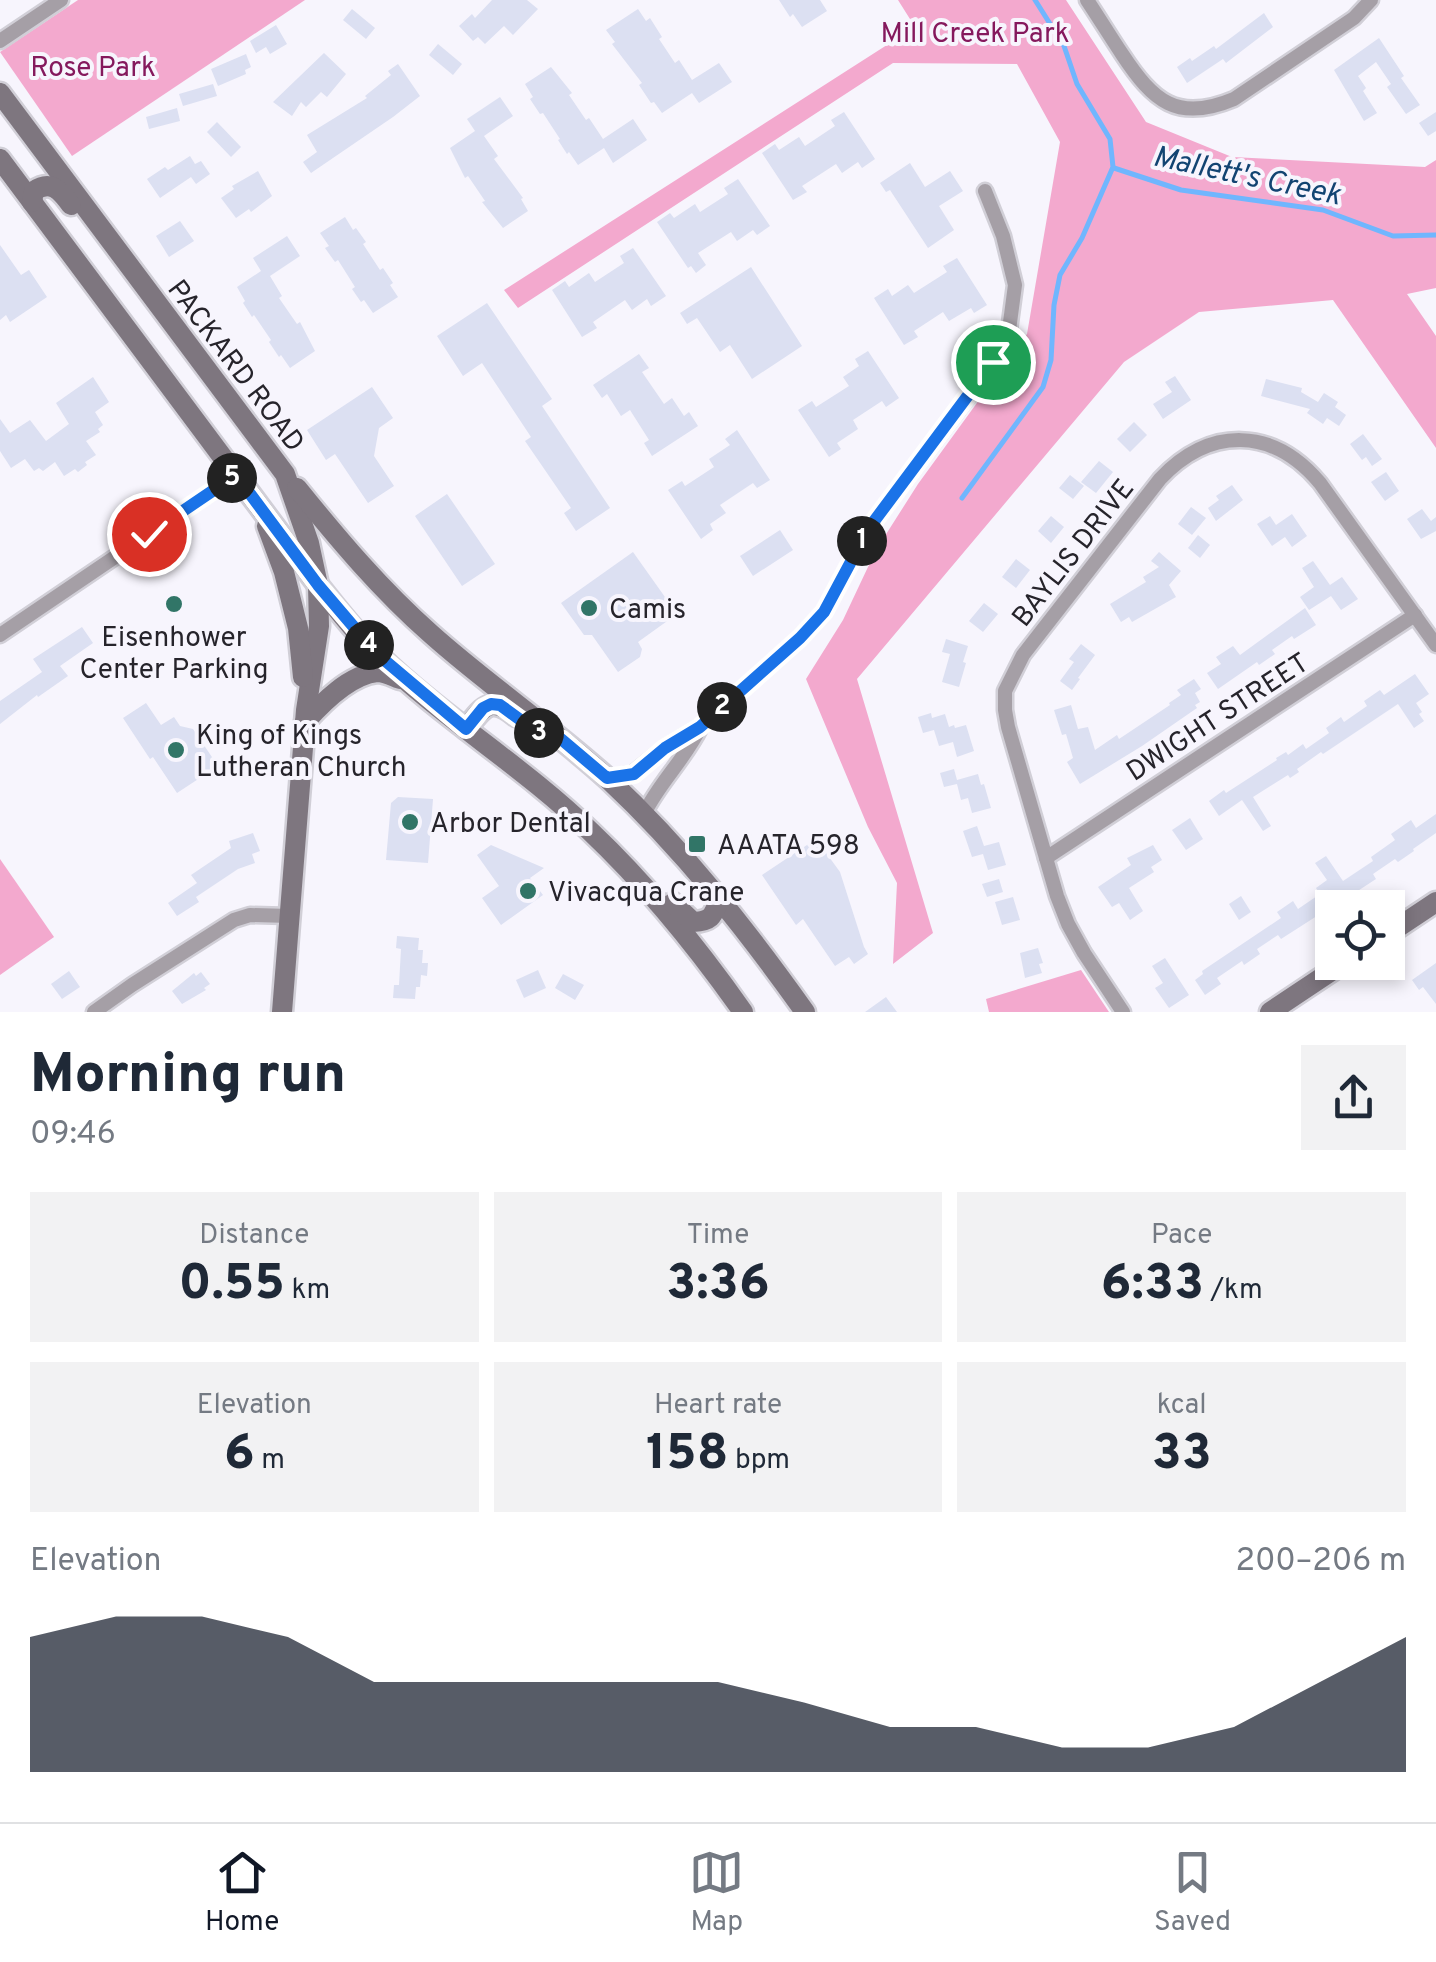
<!DOCTYPE html>
<html lang="en">
<head>
<meta charset="utf-8">
<style>
  body { margin:0; font-family:Overpass,sans-serif; background:#f2f2f3; color:#1f2937; height:100vh; display:flex; flex-direction:column; font-size:38px; white-space:nowrap }
  * { box-sizing:border-box; margin:0 }
  p { font-size:32px; color:#747a83 }
  .icon { flex:none; width:55px; height:55px; fill:none; stroke:currentColor; stroke-width:2; stroke-linecap:round; stroke-linejoin:round }
  .map { position:relative; height:1012px; overflow:hidden }
  .details { display:flex; flex-direction:column; background:#fff; flex:1 }
  .details>* { flex:none }
  .controls { position:absolute; left:1315px; top:890px; display:grid; gap:20px }
  .controls a { display:grid; place-items:center; width:90px; height:90px; border-radius:0px; background:#fff; box-shadow:0 5px 15px #0003; font-size:50px }
  .pin { position:absolute; display:grid; place-items:center; width:85px; height:85px; color:#fff; margin:-42px; border:5px solid #fff; border-radius:50%; box-shadow:0 2px 10px #0007 }
  .km { position:absolute; width:50px; height:50px; margin:-25px; border-radius:50%; background:#222; color:#fff; font-size:28px; line-height:50px; text-align:center }
  .round { display:grid; place-items:center; flex:none; width:105px; height:105px; border-radius:0px; background:#f2f2f3 }
  .overview { display:flex; align-items:center; justify-content:space-between; height:170px; padding:0 30px }
  h1 { font-size:55px; font-weight:800; line-height:75px }
  .stats { display:grid; grid-template-columns:repeat(3,1fr); gap:15px; height:170px; padding:10px 30px }
  .stats div { display:grid; align-content:center; border-radius:0px; background:#f2f2f3; text-align:center }
  .stats b { font-size:50px; font-weight:800 }
  .stats small { font-size:28px; font-weight:400 }
  .stats p { font-size:28px }
  .chart { height:280px; padding:20px 30px }
  .chart p { display:flex; justify-content:space-between }
  .chart svg { width:100%; height:180px; margin-top:10px; fill:#111827; opacity:.7 }
  .tabs { display:flex; justify-content:space-around; align-items:center; height:140px; border-top:2px solid #e0e1e3; background:#fff; font-size:28px; color:#747a83 }
  .tabs a { display:grid; justify-items:center; gap:5px }
  .tabs .active { color:#111827 }
  .map>svg:first-child { display:block }
  .green { fill:#f3a9ce }
  .lines { fill:none; stroke-linecap:round; stroke-linejoin:round }
  .stream { stroke:#70b6fe; stroke-width:5 }
  .building { fill:#dce0f2 }
  .street-casing { stroke:#d1cfd7; stroke-width:19 }
  .secondary-casing { stroke:#d1cfd7; stroke-width:25 }
  .street { stroke:#a59fa6; stroke-width:14 }
  .secondary { stroke:#7e767f; stroke-width:20 }
  .route-casing { stroke:#fff; stroke-width:20 }
  .route { stroke:#1a73e8; stroke-width:12 }
  .poi-dot { fill:#317567; stroke:#f7f5fd; stroke-width:4 }
  .labels { text-anchor:middle; stroke-width:8; stroke-linejoin:round; paint-order:stroke }
  .park-label { font-size:28px; fill:#85195d; stroke:#f7f5fd }
  .street-label { font-size:28px; fill:#26242b; stroke:#f7f5fd }
  .poi-label { font-size:28px; fill:#26242b; stroke:#f7f5fd; text-anchor:start }
  .water-label { font-size:30px; font-style:italic; fill:#124472; stroke:#f7f5fd }
</style>
</head>
<body>
<div class="map">
<svg width="1436" height="1012" viewBox="0 0 1436 1012">
  <rect width="100%" height="100%" fill="#f7f5fd"/>
  <g class="green">
    <polygon points="78,0 305,0 72,156 0,52"/>
    <polygon points="898,0 1066,0 1146,122 1232,157 1425,167 1436,160 1436,288 1407,294 1436,336 1436,448 1333,300 1199,312 1124,362 857,679 933,933 893,964 897,883 868,827 806,679 843,620 876,550 918,484 1027,334 1060,142 1017,64 893,63 518,308 504,290 915,27"/>
    <polygon points="0,859 54,937 0,975"/>
    <polygon points="1081,970 1109,1012 989,1012 986,999"/>
  </g>
  <g class="lines">
    <g class="stream">
      <polyline points="1114,168 1181,190 1323,210 1393,236 1436,235"/>
      <polyline points="962,498 1043,387 1051,360 1054,305 1060,275 1082,238 1113,167 1110,139 1077,84 1064,46 1035,0"/>
    </g>
  </g>
  <g class="building">
    <polygon points="492,0 527,0 538,9 513,35 504,26 485,44 478,37 473,41 459,26 472,14 475,18"/>
    <polygon points="779,0 820,0 827,11 802,27 793,14 790,17"/>
    <polygon points="352,9 375,28 366,39 343,20"/>
    <polygon points="638,9 646,21 650,18 662,37 659,39 675,63 679,60 692,80 719,63 732,82 699,103 692,93 662,113 654,102 651,103 639,85 642,83 612,44 615,42 606,30"/>
    <polygon points="1264,13 1273,27 1226,63 1223,59 1187,83 1177,67 1190,58 1192,61 1214,46 1216,49"/>
    <polygon points="276,25 287,44 270,54 266,47 256,53 250,41"/>
    <polygon points="1379,38 1404,76 1401,78 1420,105 1406,114 1387,87 1391,84 1376,62 1358,76 1366,88 1363,91 1377,113 1364,121 1334,70"/>
    <polygon points="438,44 462,64 453,75 429,55"/>
    <polygon points="324,53 346,74 327,97 321,92 306,107 301,102 292,116 273,102"/>
    <polygon points="246,54 251,67 245,70 246,74 218,86 211,69"/>
    <polygon points="398,64 420,96 393,117 311,173 303,162 317,152 307,135 367,98 365,96 391,75 388,71"/>
    <polygon points="551,67 572,93 569,95 586,120 589,118 603,139 633,119 647,140 613,163 604,148 578,165 569,152 567,154 558,140 560,139 543,113 540,114 530,99 533,97 525,84"/>
    <polygon points="213,84 217,96 183,106 179,94"/>
    <polygon points="500,97 513,116 484,136 498,156 494,159 523,198 521,199 528,211 503,228 482,202 485,201 468,176 465,178 450,148 475,131 467,119"/>
    <polygon points="177,108 180,121 149,129 146,117"/>
    <polygon points="844,112 875,159 862,168 858,162 842,173 836,164 802,186 807,192 793,200 762,153 775,144 779,150 799,137 805,146 835,126 831,120"/>
    <polygon points="1436,112 1436,131 1428,136 1419,123"/>
    <polygon points="217,122 241,147 231,157 207,132"/>
    <polygon points="190,156 195,164 201,161 210,174 196,184 191,177 160,198 147,179 165,167 168,170"/>
    <polygon points="910,163 925,187 950,171 963,191 939,206 954,230 928,248 890,190 886,192 880,183"/>
    <polygon points="258,171 272,196 251,212 249,209 236,218 221,198 234,189 232,186"/>
    <polygon points="738,179 770,226 757,235 753,230 737,241 731,232 698,253 706,265 696,273 691,266 688,268 657,222 670,213 674,218 695,204 700,212 728,194 724,188"/>
    <polygon points="345,217 353,230 356,228 366,242 363,244 380,270 383,268 393,283 390,285 398,297 373,313 364,300 361,302 352,289 355,287 338,260 335,262 325,248 329,246 320,233"/>
    <polygon points="180,221 194,241 169,257 156,236"/>
    <polygon points="287,236 300,256 270,276 282,296 279,298 297,324 300,322 315,351 290,368 281,355 279,357 269,342 271,340 254,315 252,317 243,303 245,301 237,287 261,271 253,258"/>
    <polygon points="0,245 21,275 29,270 47,297 10,322 6,315 0,320"/>
    <polygon points="633,248 666,296 651,306 647,299 632,310 625,300 593,322 597,328 582,337 552,290 565,281 569,287 589,273 595,282 624,263 620,256"/>
    <polygon points="957,258 987,305 974,313 971,308 949,321 943,312 914,331 918,337 904,345 874,298 888,289 892,296 908,285 914,293 947,272 943,266"/>
    <polygon points="751,267 802,346 752,379 730,345 720,352 697,318 687,324 680,313"/>
    <polygon points="487,303 552,399 542,406 610,508 576,531 564,513 571,508 525,441 531,437 482,363 463,376 437,336"/>
    <polygon points="868,351 899,398 886,407 882,401 853,420 858,429 837,443 841,449 829,457 798,410 812,401 816,407 849,386 843,377 859,366 855,359"/>
    <polygon points="639,354 649,368 642,372 664,404 672,398 684,416 689,412 698,426 652,456 644,443 649,440 630,410 621,416 607,394 602,398 593,385"/>
    <polygon points="1175,376 1191,400 1163,419 1153,404 1172,392 1165,382"/>
    <polygon points="93,377 109,402 95,412 103,425 98,429 100,432 86,441 96,455 85,462 87,465 78,472 75,469 64,476 55,462 43,471 39,468 34,471 25,459 11,468 0,451 0,419 10,433 30,420 46,441 69,424 56,403"/>
    <polygon points="1266,379 1302,388 1301,392 1318,402 1324,393 1338,402 1335,407 1346,415 1339,426 1327,418 1323,424 1307,413 1310,409 1261,396"/>
    <polygon points="372,387 393,418 379,428 374,456 394,486 368,503 335,454 326,460 307,430"/>
    <polygon points="1134,422 1147,435 1130,452 1117,439"/>
    <polygon points="737,430 770,480 757,488 753,483 720,505 726,513 710,524 713,530 701,539 668,490 682,481 685,486 714,467 709,459 730,445 725,439"/>
    <polygon points="1363,434 1382,459 1372,466 1366,457 1362,460 1350,444"/>
    <polygon points="1099,461 1113,472 1096,493 1081,482"/>
    <polygon points="1386,472 1399,491 1385,501 1371,482"/>
    <polygon points="1070,475 1084,486 1073,499 1059,488"/>
    <polygon points="1232,485 1243,500 1216,521 1208,508 1219,500 1216,496"/>
    <polygon points="447,494 495,564 462,586 415,516"/>
    <polygon points="1191,507 1206,518 1192,535 1178,524"/>
    <polygon points="1422,509 1431,521 1436,517 1436,531 1421,539 1407,519"/>
    <polygon points="1292,514 1307,536 1292,547 1285,537 1272,546 1257,524 1270,516 1276,525"/>
    <polygon points="1051,516 1064,527 1051,543 1038,531"/>
    <polygon points="780,530 793,550 753,576 740,556"/>
    <polygon points="1198,535 1210,545 1200,558 1188,548"/>
    <polygon points="633,552 677,614 638,642 642,649 640,657 618,672 592,635 584,635 561,603"/>
    <polygon points="1159,552 1181,571 1169,585 1176,597 1132,622 1129,617 1121,622 1110,604 1146,582 1143,577 1159,567 1151,561"/>
    <polygon points="1016,559 1030,570 1016,588 1002,577"/>
    <polygon points="1313,561 1330,585 1342,577 1358,599 1341,610 1331,596 1309,610 1300,597 1314,587 1302,568"/>
    <polygon points="984,603 998,614 983,632 969,621"/>
    <polygon points="1305,608 1316,625 1294,639 1292,636 1272,650 1275,654 1259,665 1257,662 1218,689 1207,673 1221,664 1216,657 1233,646 1240,655"/>
    <polygon points="82,627 93,643 60,666 68,676 38,697 37,695 0,724 0,701 42,672 33,659"/>
    <polygon points="946,639 968,646 963,662 966,663 959,687 942,682 950,654 942,652"/>
    <polygon points="1081,644 1095,655 1078,678 1080,679 1072,690 1060,681 1074,662 1069,659"/>
    <polygon points="1415,674 1429,694 1416,703 1422,712 1419,714 1424,721 1414,728 1398,704 1323,754 1321,752 1297,769 1299,772 1290,778 1288,775 1253,797 1271,826 1263,831 1242,800 1219,816 1209,801 1224,790 1226,793 1277,760 1276,758 1286,752 1288,755 1303,744 1306,749 1329,733 1326,728 1341,717 1344,722 1367,706 1364,701 1380,690 1384,695"/>
    <polygon points="1194,679 1201,689 1195,693 1200,702 1195,705 1197,708 1142,746 1080,784 1067,762 1073,758 1066,734 1062,735 1054,710 1071,705 1078,729 1088,727 1095,750 1117,735 1119,739 1170,705 1169,703 1181,695 1177,690"/>
    <polygon points="146,703 161,725 174,717 180,726 193,729 218,766 177,793 153,757 150,759 123,718"/>
    <polygon points="931,713 932,718 945,714 949,727 954,725 955,728 966,725 974,751 957,757 953,742 939,746 934,730 923,733 918,717"/>
    <polygon points="954,769 957,780 978,774 981,785 984,784 991,808 972,813 968,798 961,800 957,784 944,787 940,773"/>
    <polygon points="398,797 433,799 428,863 386,860 391,803"/>
    <polygon points="1436,814 1436,833 1413,849 1414,851 1398,862 1395,859 1373,874 1376,879 1321,915 1320,914 1281,939 1278,935 1257,949 1260,954 1244,965 1242,961 1217,978 1221,984 1205,995 1195,980 1203,974 1202,971 1281,918 1277,912 1293,901 1298,909 1320,894 1316,888 1327,880 1315,863 1326,856 1343,881 1373,861 1371,857 1395,840 1391,834 1411,820 1416,828"/>
    <polygon points="1190,818 1203,839 1186,850 1172,830"/>
    <polygon points="977,826 984,846 999,842 1006,865 988,870 983,854 972,857 963,831"/>
    <polygon points="253,833 260,851 252,854 255,863 238,869 196,897 199,902 177,916 168,903 197,883 191,875 231,848 229,841"/>
    <polygon points="816,839 840,872 864,947 868,954 854,964 849,957 835,966 803,919 796,925 762,875"/>
    <polygon points="491,845 544,868 530,878 543,895 501,925 482,898 499,886 477,855"/>
    <polygon points="1153,845 1162,860 1151,867 1154,872 1129,888 1143,911 1130,920 1119,903 1112,907 1098,887 1131,865 1127,858"/>
    <polygon points="999,879 1003,892 987,897 982,884"/>
    <polygon points="1241,896 1251,912 1239,920 1229,904"/>
    <polygon points="1013,897 1020,920 1002,925 995,902"/>
    <polygon points="397,936 419,938 418,950 423,950 422,963 428,963 427,976 421,975 420,987 416,987 415,999 393,998 394,985 399,985 401,949 396,948"/>
    <polygon points="1038,948 1043,963 1039,964 1042,973 1025,978 1020,953"/>
    <polygon points="1165,958 1189,995 1169,1008 1155,988 1163,983 1152,966"/>
    <polygon points="1436,963 1436,1004 1423,987 1419,990 1412,980"/>
    <polygon points="538,970 546,988 524,998 516,980"/>
    <polygon points="69,971 80,987 62,999 51,984"/>
    <polygon points="201,972 210,984 204,988 206,990 182,1004 172,991 194,973 196,976"/>
    <polygon points="563,974 584,985 575,1000 555,988"/>
    <polygon points="886,997 897,1012 865,1012"/>
  </g>
  <g class="lines">
    <defs>
      <g id="street">
        <path d="M1087 0C1099 18 1110 36 1122 54 1153 101 1177 123 1234 99L1354 18 1371 0"/>
        <polyline points="0,41 61,0"/>
        <polyline points="0,635 236,475"/>
        <polyline points="607,779 634,773 665,748 700,727 800,638 824,612 869,528 993,363 1009,330 1015,285 1003,236 985,191"/>
        <path d="M644 814C659 783 685 759 700 728"/>
        <polyline points="1046,858 1415,615"/>
        <polyline points="94,1012 132,985 234,920 250,915 290,916"/>
        <path d="M1123 1012 1084 953 1068 924 1057 896 1008 727 1005 710V691L1023 655 1160 479C1210 426 1273 427 1320 483L1436 645"/>
      </g>
      <g id="secondary">
        <polyline points="0,93 285,474 309,543 318,585 319,626 306,710 282,1012"/>
        <path d="M0 159 318 585C337 609 356 634 378 655 444 719 524 767 590 831 647 885 698 948 743 1012"/>
        <path d="M32 202 34 191C51 179 61 191 71 205"/>
        <path d="M297 488C339 540 381 590 431 634 488 685 552 728 608 779 683 849 746 929 805 1012"/>
        <polyline points="267,526 284,572 298,628 303,677"/>
        <path d="M305 722C322 703 349 675 377 672 385 672 392 676 400 679"/>
        <path d="M466 729C483 707 490 695 516 716"/>
        <path d="M673 903 693 922C713 921 713 915 720 898"/>
        <polyline points="1388,934 1436,902"/>
        <polyline points="1270,1012 1345,962"/>
      </g>
    </defs>
    <use href="#street" class="street-casing"/>
    <use href="#secondary" class="secondary-casing"/>
    <use href="#street" class="street"/>
    <use href="#secondary" class="secondary"/>
  </g>
  <g class="lines">
    <defs>
      <polyline id="route" points="149,534 236,475 318,585 376,653 466,729 483,708 491,704 500,705 537,732 561,739 607,778 634,774 665,748 700,727 800,638 824,612 869,528 993,362"/>
    </defs>
    <use href="#route" class="route-casing"/>
    <use href="#route" class="route"/>
  </g>
  <g class="poi-dot">
    <circle cx="174" cy="604" r="10"/>
    <circle cx="589" cy="608" r="10"/>
    <circle cx="176" cy="750" r="10"/>
    <circle cx="410" cy="822" r="10"/>
    <rect x="687" y="834" width="20" height="20" rx="5"/>
    <circle cx="528" cy="891" r="10"/>
  </g>
  <g class="labels">
    <g class="park-label">
      <text x="975" y="42">Mill Creek Park</text>
      <text x="93" y="76">Rose Park</text>
    </g>
    <g class="street-label">
      <text transform="translate(237 365) rotate(53)" y="10">PACKARD ROAD</text>
      <text transform="translate(1072 552) rotate(-52)" y="10">BAYLIS DRIVE</text>
      <text transform="translate(1217 716) rotate(-33)" y="10">DWIGHT STREET</text>
    </g>
    <g class="poi-label">
      <text x="609" y="618">Camis</text>
      <text x="174" y="646" text-anchor="middle">Eisenhower<tspan x="174" dy="32">Center Parking</tspan></text>
      <text x="196" y="744">King of Kings<tspan x="196" dy="32">Lutheran Church</tspan></text>
      <text x="430" y="832">Arbor Dental</text>
      <text x="717" y="854">AAATA 598</text>
      <text x="548" y="901">Vivacqua Crane</text>
    </g>
    <g class="water-label">
      <text transform="translate(1247 175) rotate(12)" y="10">Mallett's Creek</text>
    </g>
  </g>
</svg>
<div class="controls">
<a><svg class="icon" aria-label="locate" viewBox="0 0 24 24"><circle cx="12" cy="12" r="6"/><path d="M12 2v4M12 18v4M2 12h4M18 12h4"/></svg></a>
</div>
<div class="pin" style="left:993px;top:362px;background:#1e9e55"><svg class="icon" aria-label="arrive" viewBox="0 0 24 24"><path d="M6 21V4h12l-3 4 3 4H6"/></svg></div>
<div class="pin" style="left:149px;top:534px;background:#d93025"><svg class="icon" aria-label="check" viewBox="0 0 24 24"><path d="M5 12l5 5 9-10"/></svg></div>
<b class="km" style="left:862px;top:541px">1</b>
<b class="km" style="left:722px;top:707px">2</b>
<b class="km" style="left:539px;top:733px">3</b>
<b class="km" style="left:369px;top:645px">4</b>
<b class="km" style="left:232px;top:478px">5</b>
</div>
<section class="details">
<div class="overview"><div><h1>Morning run</h1><p>09:46</p></div><a class="round"><svg class="icon" aria-label="share" viewBox="0 0 24 24"><path d="M12 15V3M7 8l5-5 5 5M5 13v7h14v-7"/></svg></a></div>
<div class="stats">
<div><p>Distance</p><b>0.55<small> km</small></b></div>
<div><p>Time</p><b>3:36</b></div>
<div><p>Pace</p><b>6:33<small> /km</small></b></div>
</div>
<div class="stats">
<div><p>Elevation</p><b>6<small> m</small></b></div>
<div><p>Heart rate</p><b>158<small> bpm</small></b></div>
<div><p>kcal</p><b>33</b></div>
</div>
<div class="chart"><p><span>Elevation</span>200–206 m</p>
<svg viewBox="0 0 160 44" preserveAspectRatio="none"><path d="M0 44V11L10 6L20 6L30 11L40 22L50 22L60 22L70 22L80 22L90 27L100 33L110 33L120 38L130 38L140 33L150 22L160 11V44z"/></svg>
</div>
</section>
<nav class="tabs">
<a class="active"><svg class="icon" aria-label="home" viewBox="0 0 24 24"><path d="M3 11l9-7 9 7M6 9v11h12V9"/></svg>Home</a>
<a><svg class="icon" aria-label="map" viewBox="0 0 24 24"><path d="M3 6l6-2 6 2 6-2v14l-6 2-6-2-6 2zM9 4v14M15 6v14"/></svg>Map</a>
<a><svg class="icon" aria-label="saved" viewBox="0 0 24 24"><path d="M7 4h10v16l-5-4-5 4z"/></svg>Saved</a>
</nav>
</body>
</html>
